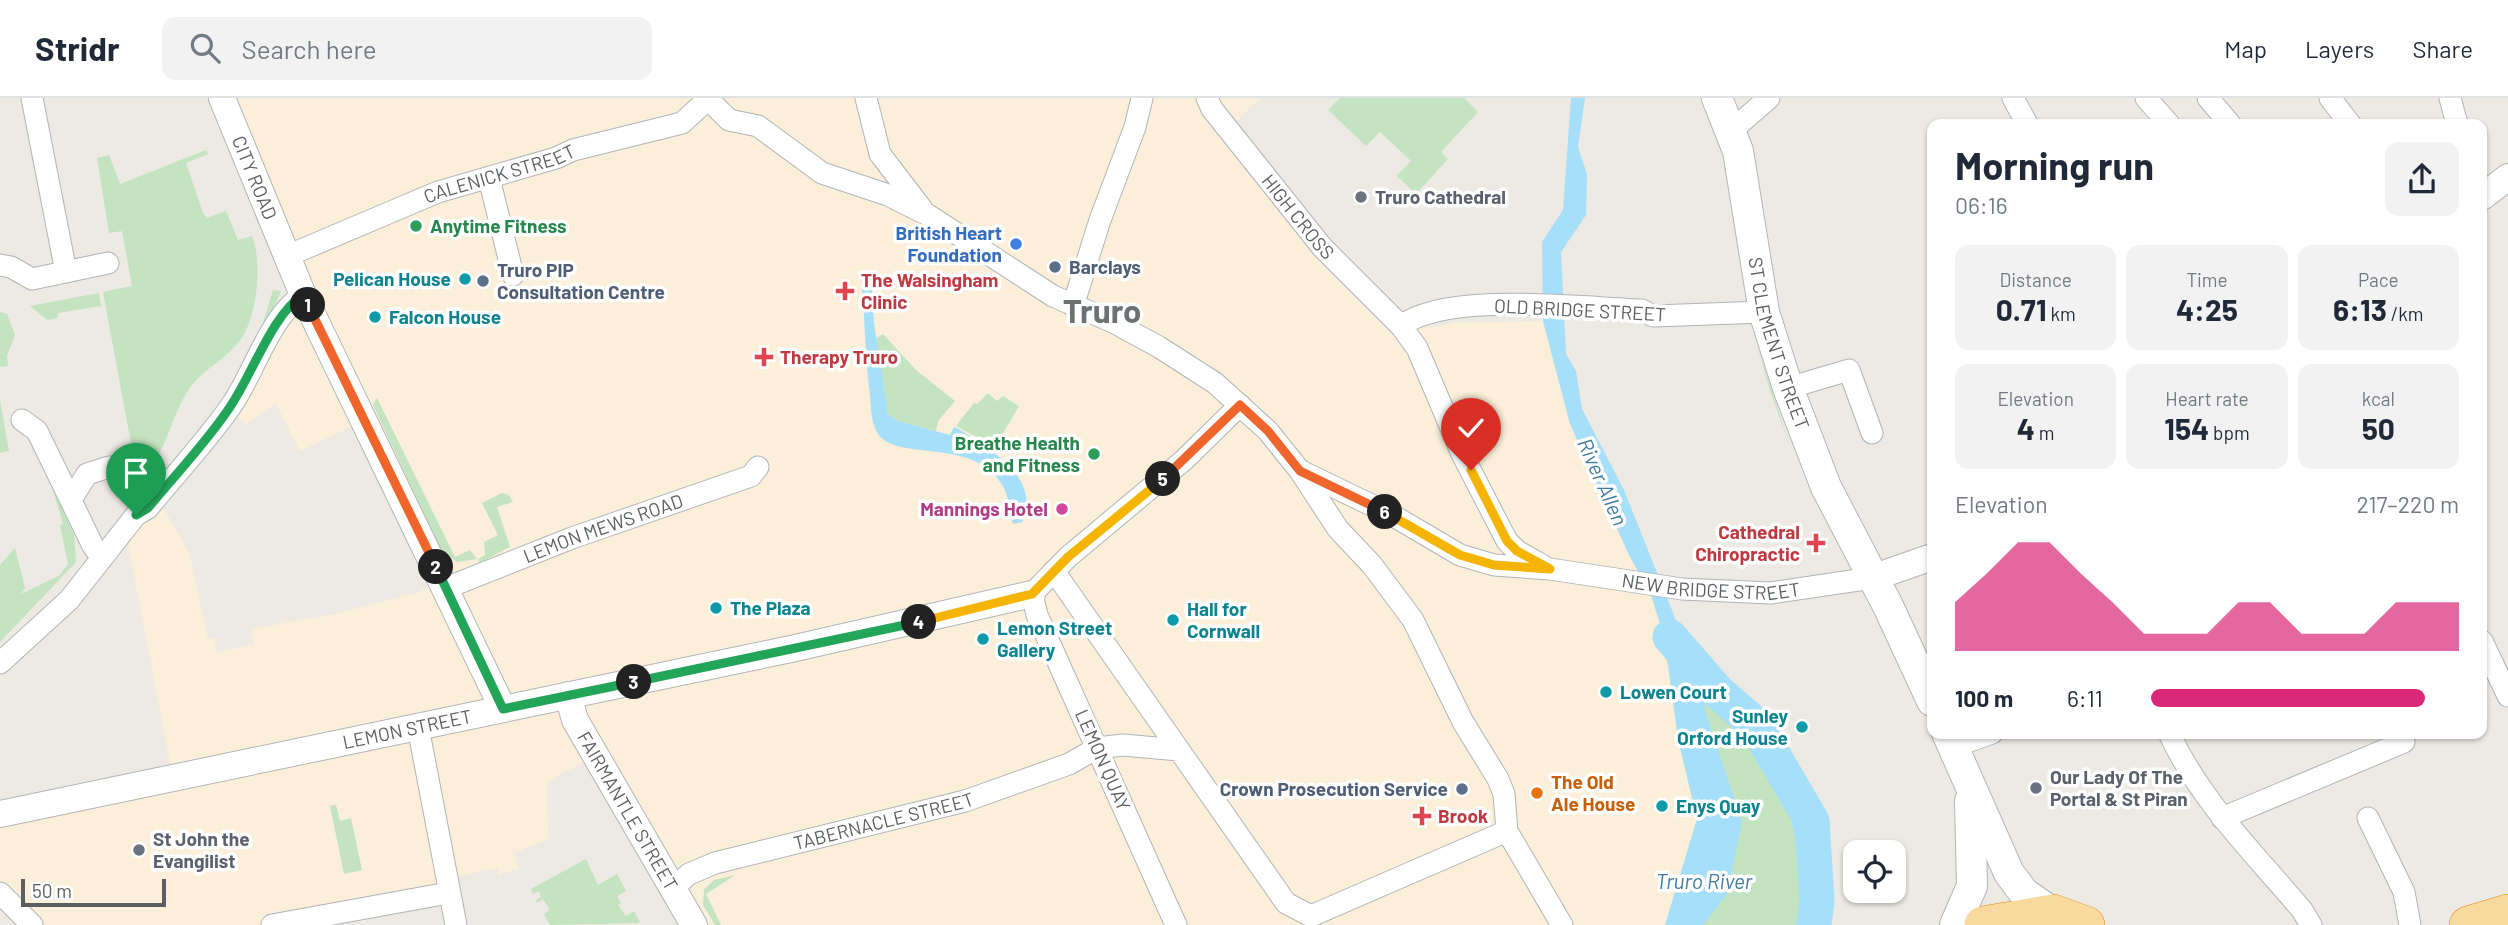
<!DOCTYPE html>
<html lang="en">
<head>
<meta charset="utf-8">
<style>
  body { margin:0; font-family:Barlow,sans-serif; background:#f2f2f3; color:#1f2937; height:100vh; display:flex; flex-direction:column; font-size:26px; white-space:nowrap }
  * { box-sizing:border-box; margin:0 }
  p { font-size:23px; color:#747a83 }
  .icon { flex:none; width:38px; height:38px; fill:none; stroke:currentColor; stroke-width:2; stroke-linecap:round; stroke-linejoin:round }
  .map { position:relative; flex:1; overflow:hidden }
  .sheet { position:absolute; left:1927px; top:21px; width:560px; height:620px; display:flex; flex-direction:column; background:#fff; border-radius:14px; box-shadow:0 2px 5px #0004 }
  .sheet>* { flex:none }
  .controls { position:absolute; left:1843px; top:742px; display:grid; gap:14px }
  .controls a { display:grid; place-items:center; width:63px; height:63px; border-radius:14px; background:#fff; box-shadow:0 2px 5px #0004; font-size:35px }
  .scale { position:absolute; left:21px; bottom:18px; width:145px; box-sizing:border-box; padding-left:7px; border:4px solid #5b5f62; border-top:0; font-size:19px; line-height:24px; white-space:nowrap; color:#5b5f62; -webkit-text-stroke:5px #fff; paint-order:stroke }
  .pin { position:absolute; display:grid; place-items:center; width:60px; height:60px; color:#fff; margin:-72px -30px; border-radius:50% 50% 50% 0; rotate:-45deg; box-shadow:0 0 7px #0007 }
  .pin .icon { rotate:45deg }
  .km { position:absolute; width:35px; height:35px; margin:-18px; border-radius:50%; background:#222; color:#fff; font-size:19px; line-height:35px; text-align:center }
  .round { display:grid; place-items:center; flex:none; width:74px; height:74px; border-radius:14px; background:#f2f2f3 }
  .head { display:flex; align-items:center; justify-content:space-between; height:119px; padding:0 28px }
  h1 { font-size:38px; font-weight:700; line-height:52px }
  .figures { display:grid; grid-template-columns:repeat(3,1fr); gap:10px; height:119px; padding:7px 28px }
  .figures div { display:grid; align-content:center; border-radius:14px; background:#f2f2f3; text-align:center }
  .figures b { font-size:30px; font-weight:700 }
  .figures small { font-size:19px; font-weight:400 }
  .figures p { font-size:19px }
  .chart { height:196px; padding:14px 28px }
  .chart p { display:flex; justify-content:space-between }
  .chart svg { width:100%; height:126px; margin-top:7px; fill:#db2777; opacity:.7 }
  ul { padding:0 28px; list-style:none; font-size:23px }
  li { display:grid; grid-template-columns:112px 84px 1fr; align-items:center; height:52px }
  li i { height:18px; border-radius:9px; background:#db2777 }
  header { display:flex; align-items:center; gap:42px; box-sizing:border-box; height:98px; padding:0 35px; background:#fff; border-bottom:2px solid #e0e1e3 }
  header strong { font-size:33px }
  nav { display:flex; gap:38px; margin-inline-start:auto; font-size:24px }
  .search { width:490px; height:63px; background:#f2f2f3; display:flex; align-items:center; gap:18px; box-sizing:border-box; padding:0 24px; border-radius:14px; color:#747a83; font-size:26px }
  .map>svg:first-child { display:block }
  .commercial { fill:#fbefd9 }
  .green { fill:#c4e3c0 }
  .water { fill:#a6dff9 }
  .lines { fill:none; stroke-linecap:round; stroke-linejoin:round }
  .river { stroke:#a6dff9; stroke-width:35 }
  .minor-casing { stroke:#b0b4b7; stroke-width:23 }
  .tertiary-casing { stroke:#b0b4b7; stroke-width:28 }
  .secondary-casing { stroke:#b2b6b9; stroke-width:32 }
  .trunk-casing { stroke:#e1860f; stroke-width:38 }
  .minor { stroke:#fff; stroke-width:21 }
  .tertiary { stroke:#fff; stroke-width:26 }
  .secondary { stroke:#fff; stroke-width:30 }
  .trunk { stroke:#f8da9e; stroke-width:37 }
  .split-1-casing { stroke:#fff; stroke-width:14 }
  .split-2-casing { stroke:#fff; stroke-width:14 }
  .split-3-casing { stroke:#fff; stroke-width:14 }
  .split-4-casing { stroke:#fff; stroke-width:14 }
  .split-5-casing { stroke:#fff; stroke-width:14 }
  .split-6-casing { stroke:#fff; stroke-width:14 }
  .split-7-casing { stroke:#fff; stroke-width:14 }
  .split-1 { stroke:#22a559; stroke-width:9 }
  .split-2 { stroke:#f0652b; stroke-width:9 }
  .split-3 { stroke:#22a559; stroke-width:9 }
  .split-4 { stroke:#22a559; stroke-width:9 }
  .split-5 { stroke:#f5b400; stroke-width:9 }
  .split-6 { stroke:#f0652b; stroke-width:9 }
  .split-7 { stroke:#f5b400; stroke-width:9 }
  .worship-dot { fill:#6b7280; stroke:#fff; stroke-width:2.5 }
  .leisure-dot { fill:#2e9e5b; stroke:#fff; stroke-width:2.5 }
  .shop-dot { fill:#3f7fe0; stroke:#fff; stroke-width:2.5 }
  .service-dot { fill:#5c6f8a; stroke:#fff; stroke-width:2.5 }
  .culture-dot { fill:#0f9aa8; stroke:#fff; stroke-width:2.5 }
  .health-dot { fill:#e0444e; stroke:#fff; stroke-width:2.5 }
  .hotel-dot { fill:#d1479c; stroke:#fff; stroke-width:2.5 }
  .food-dot { fill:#e8710a; stroke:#fff; stroke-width:2.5 }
  .labels { text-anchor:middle; stroke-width:7; stroke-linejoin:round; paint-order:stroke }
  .street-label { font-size:19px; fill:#5b5f62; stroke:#fff }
  .worship-label { font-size:19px; font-weight:bold; fill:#5b616d; stroke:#fff; text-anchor:start }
  .leisure-label { font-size:19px; font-weight:bold; fill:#27864d; stroke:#fff; text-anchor:start }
  .shop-label { font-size:19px; font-weight:bold; fill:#366cbe; stroke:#fff; text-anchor:end }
  .service-label { font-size:19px; font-weight:bold; fill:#4e5e75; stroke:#fff; text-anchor:start }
  .culture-label { font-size:19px; font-weight:bold; fill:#0d838f; stroke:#fff; text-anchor:start }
  .health-label { font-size:19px; font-weight:bold; fill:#be3a42; stroke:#fff; text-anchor:start }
  .hotel-label { font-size:19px; font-weight:bold; fill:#b23c85; stroke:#fff; text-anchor:end }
  .food-label { font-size:19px; font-weight:bold; fill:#c56008; stroke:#fff; text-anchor:start }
  .water-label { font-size:21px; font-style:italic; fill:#417ba2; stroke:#fff }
  .town-label { font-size:33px; font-weight:bold; fill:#6c7174; stroke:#fff }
</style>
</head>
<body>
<header>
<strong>Stridr</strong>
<div class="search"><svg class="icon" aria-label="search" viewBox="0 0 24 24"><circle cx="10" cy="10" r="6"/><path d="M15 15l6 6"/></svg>Search here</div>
<nav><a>Map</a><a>Layers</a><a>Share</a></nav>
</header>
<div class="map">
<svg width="2508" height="827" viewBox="0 0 2508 827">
  <rect width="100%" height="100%" fill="#ede9e3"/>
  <polygon class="commercial" points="233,0 1261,0 1222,37 1376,196 1416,226 1429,230 1453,225 1543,223 1570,326 1629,457 1650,496 1664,538 1678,641 1697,721 1665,827 694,827 595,658 554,680 547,687 548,741 514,755 518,770 499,777 498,770 454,779 456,794 272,827 32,827 0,795 0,716 173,680 125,431 157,399 189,454 208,541 214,540 217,554 254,546 251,531 336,516 417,495 434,486 365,322 300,353 276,306 246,326 229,311 303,196"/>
  <g class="green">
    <polygon points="1340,0 1464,0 1478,14 1441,54 1448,61 1416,96 1397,78 1411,63 1380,34 1366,48 1328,12"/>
    <path d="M206 52 208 56 186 65 203 115 207 120 226 113 238 142 252 138C263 165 257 225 237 246 222 264 200 273 187 294 170 321 164 363 138 383L103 194 132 188 122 133 109 135 97 60 109 57 120 86Z"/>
    <polygon points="273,192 281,193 267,227 263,225"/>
    <polygon points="99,195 101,208 58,215 57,220 47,222 30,208"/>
    <polygon points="0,214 7,216 15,237 7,258 8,268 0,269"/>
    <polygon points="883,236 916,272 955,303 938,323 936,333 898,323 888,316 876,240"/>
    <polygon points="1757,247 1789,345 1770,293"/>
    <polygon points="988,295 997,303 1003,298 1019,308 995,349 956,328 974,305 977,306"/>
    <polygon points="377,300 455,459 470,452 477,461 457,464 441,452 373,307"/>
    <polygon points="0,302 9,353 0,355"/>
    <polygon points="49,379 74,437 76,464 0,544 0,467 15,450 25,490 21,496 60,477 68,466 60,427 63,426"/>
    <polygon points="502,395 509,397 513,404 497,409 510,449 479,465 478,461 485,457 484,444 498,437 482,405"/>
    <polygon points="1704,592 1784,687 1796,745 1803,827 1703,827"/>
    <polygon points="336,707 340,723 351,720 362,772 344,776 330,708"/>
    <polygon points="586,761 598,787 617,776 626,793 617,798 621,805 618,807 626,818 634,813 640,825 550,827 544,816 550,812 543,801 537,805 536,802 541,799 539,793 533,796 531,791"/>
    <polygon points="735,777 706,796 721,827 715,827 703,807 704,792 714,782"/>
  </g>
  <g class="water">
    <polygon points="1571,0 1585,0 1578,49 1587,76 1586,117 1561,154 1566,256 1576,273 1582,311 1624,392 1703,590 1711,578 1768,647 1803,703 1829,803 1825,827 1803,827 1796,745 1784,687 1704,593 1705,612 1742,724 1727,796 1703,827 1665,827 1697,721 1678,641 1664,538 1651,497 1629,457 1570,326 1543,223 1542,144 1563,112"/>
    <path d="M871 173 874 225 888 316 898 323 950 337 954 329 957 330C987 348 1043 381 1022 424L1013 426C1010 415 1009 400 1004 390 976 336 894 366 877 334 871 324 871 309 870 297 865 258 865 218 861 179L871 178Z"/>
  </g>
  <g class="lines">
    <polyline class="river" points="1670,539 1718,594 1755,626 1812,723 1817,802 1814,827"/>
    <defs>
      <g id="minor">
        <polyline points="32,0 66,174"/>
        <polyline points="707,0 729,22 758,28 822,75 888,97 928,117 1053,198 1113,224 1159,249 1215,285 1268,333 1300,373 1338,431 1372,467 1413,522 1463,624 1498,681 1504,696 1507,733 1562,827"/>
        <polyline points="866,0 880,56 922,111"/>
        <path id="s1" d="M1207 0 1212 11 1322 149 1401 228 1417 250 1462 356 1507 443 1517 453 1542 467"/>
        <polyline points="2013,0 2027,26"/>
        <polyline points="2146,0 2169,26"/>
        <polyline points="2208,0 2230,26"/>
        <polyline points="2330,0 2350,26"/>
        <polyline points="2450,0 2457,26"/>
        <polyline points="1731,33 1769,0"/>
        <polyline points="489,80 513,177"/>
        <path id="s2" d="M287 158 438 94 556 60 573 52 682 25 708 1"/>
        <polyline points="0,167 11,169 32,181 108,165"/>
        <polyline points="1073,208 1100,122 1135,29 1142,0"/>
        <path d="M1401 228C1447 193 1583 210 1642 212L1653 218 1764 214"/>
        <polyline points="1788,290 1849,272 1872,335"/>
        <polyline points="22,322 37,333 93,448 102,460"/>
        <path id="s3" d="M1301 373 1392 417 1460 457 1494 467 1550 471 1682 491 1771 495 1872 480"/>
        <polyline points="72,400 87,376 109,369"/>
        <polyline points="1054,473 1179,652"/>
        <path id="s4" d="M446 490 572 440 751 378 758 369"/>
        <polyline points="2482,543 2508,598"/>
        <path d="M0 565 69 502 136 417 148 410C176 375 208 342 233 305 255 272 271 217 303 197"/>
        <polyline points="418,629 456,827"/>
        <path d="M2169 635C2201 704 2254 755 2302 812L2311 827"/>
        <polyline points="1953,649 1992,635"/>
        <polyline points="2222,720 2404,644"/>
        <polyline points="2368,720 2404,794 2410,827"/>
        <path id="s5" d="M671 792 689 776 715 765 965 703 1069 666 1097 650 1123 647 1179 652 1286 805 1311 818 1507 733"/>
        <polyline points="0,795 32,827"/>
        <polyline points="272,827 448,795"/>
        <polyline points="1176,827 1037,517 1032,496 1068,459 1184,362 1240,307"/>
      </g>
      <g id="tertiary">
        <path id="s6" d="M222 0 303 197 503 611"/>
        <polyline points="2482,99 2508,79"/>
        <polyline points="1872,480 1932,459"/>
        <path id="s7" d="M568 597 575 622 694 827"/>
        <path id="s8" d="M0 716 791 551 1032 496"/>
      </g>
      <g id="secondary">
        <path id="s9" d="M1717 0 1738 53 1764 214 1788 290 1826 389 1888 508 1932 603"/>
        <polyline points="1947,635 2009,775 2024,795 2053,815"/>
        <polyline points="1955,827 1972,788 1970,703"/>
      </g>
      <g id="trunk">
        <polyline points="1983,827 2053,815 2086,827"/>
        <polyline points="2468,827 2508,815"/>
      </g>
    </defs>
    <use href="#minor" class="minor-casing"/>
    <use href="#tertiary" class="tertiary-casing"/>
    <use href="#secondary" class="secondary-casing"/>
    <use href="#trunk" class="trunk-casing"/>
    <use href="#minor" class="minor"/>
    <use href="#tertiary" class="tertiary"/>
    <use href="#secondary" class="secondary"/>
    <use href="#trunk" class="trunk"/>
  </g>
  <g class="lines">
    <defs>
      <path id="split-1" d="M136 417 148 410C175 377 206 345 230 309 252 277 273 215 303 197L308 207"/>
      <polyline id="split-2" points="308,207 436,469"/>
      <polyline id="split-3" points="436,469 503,611 634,584"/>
      <polyline id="split-4" points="634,584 919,524"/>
      <polyline id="split-5" points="919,524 1032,496 1068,459 1163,381"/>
      <polyline id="split-6" points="1163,381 1240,307 1268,333 1300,373 1385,414"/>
      <polyline id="split-7" points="1385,414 1460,457 1494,467 1550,471 1517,453 1507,443 1471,372"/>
    </defs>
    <use href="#split-1" class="split-1-casing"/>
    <use href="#split-2" class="split-2-casing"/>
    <use href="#split-3" class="split-3-casing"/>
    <use href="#split-4" class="split-4-casing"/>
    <use href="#split-5" class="split-5-casing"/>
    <use href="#split-6" class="split-6-casing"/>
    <use href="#split-7" class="split-7-casing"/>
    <use href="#split-1" class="split-1"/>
    <use href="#split-2" class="split-2"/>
    <use href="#split-3" class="split-3"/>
    <use href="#split-4" class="split-4"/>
    <use href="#split-5" class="split-5"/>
    <use href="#split-6" class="split-6"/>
    <use href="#split-7" class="split-7"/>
  </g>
  <g class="worship-dot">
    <circle cx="1361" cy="99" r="7"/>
    <circle cx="2036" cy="690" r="7"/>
    <circle cx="139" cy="752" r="7"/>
  </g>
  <g class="leisure-dot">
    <circle cx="416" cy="128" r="7"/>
    <circle cx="1094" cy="356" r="7"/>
  </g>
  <circle class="shop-dot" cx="1016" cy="146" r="7"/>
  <g class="service-dot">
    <circle cx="1055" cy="169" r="7"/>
    <circle cx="483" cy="183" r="7"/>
    <circle cx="1462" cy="691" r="7"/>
  </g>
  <g class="culture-dot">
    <circle cx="465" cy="181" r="7"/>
    <circle cx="375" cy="219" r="7"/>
    <circle cx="716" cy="510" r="7"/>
    <circle cx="1173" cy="522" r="7"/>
    <circle cx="983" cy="541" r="7"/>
    <circle cx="1606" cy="594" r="7"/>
    <circle cx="1802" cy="629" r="7"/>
    <circle cx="1662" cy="708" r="7"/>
  </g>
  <g class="health-dot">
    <path d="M841.5 182.5h7v7h7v7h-7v7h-7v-7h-7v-7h7z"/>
    <path d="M760.5 248.5h7v7h7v7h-7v7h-7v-7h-7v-7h7z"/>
    <path d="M1812.5 434.5h7v7h7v7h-7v7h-7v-7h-7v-7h7z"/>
    <path d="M1418.5 707.5h7v7h7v7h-7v7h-7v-7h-7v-7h7z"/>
  </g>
  <circle class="hotel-dot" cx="1062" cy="411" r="7"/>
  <circle class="food-dot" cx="1537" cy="695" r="7"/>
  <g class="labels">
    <g class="street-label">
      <text dy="7" stroke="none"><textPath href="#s2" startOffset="228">CALENICK STREET</textPath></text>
      <text dy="7" stroke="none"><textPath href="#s6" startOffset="86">CITY ROAD</textPath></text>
      <text dy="7" stroke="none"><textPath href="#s1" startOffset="150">HIGH CROSS</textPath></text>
      <text transform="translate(1580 212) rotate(3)" y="7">OLD BRIDGE STREET</text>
      <text dy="7" stroke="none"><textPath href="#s9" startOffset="254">ST CLEMENT STREET</textPath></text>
      <text dy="7" stroke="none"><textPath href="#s4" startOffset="168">LEMON MEWS ROAD</textPath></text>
      <text dy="7" stroke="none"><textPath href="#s3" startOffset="434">NEW BRIDGE STREET</textPath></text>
      <text dy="7" stroke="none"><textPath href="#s8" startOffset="416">LEMON STREET</textPath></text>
      <text transform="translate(1103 662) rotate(66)" y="7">LEMON QUAY</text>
      <text dy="7" stroke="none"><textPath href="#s7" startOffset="131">FAIRMANTLE STREET</textPath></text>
      <text dy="7" stroke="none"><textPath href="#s5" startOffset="226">TABERNACLE STREET</textPath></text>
    </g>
    <g class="worship-label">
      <text x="1375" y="106">Truro Cathedral</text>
      <text x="2050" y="686">Our Lady Of The<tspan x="2050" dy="22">Portal &amp; St Piran</tspan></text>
      <text x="153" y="748">St John the<tspan x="153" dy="22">Evangilist</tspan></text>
    </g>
    <g class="leisure-label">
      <text x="430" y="135">Anytime Fitness</text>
      <text x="1080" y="352" text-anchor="end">Breathe Health<tspan x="1080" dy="22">and Fitness</tspan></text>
    </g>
    <g class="shop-label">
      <text x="1002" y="142">British Heart<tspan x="1002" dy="22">Foundation</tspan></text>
    </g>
    <g class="service-label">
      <text x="1069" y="176">Barclays</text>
      <text x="497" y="179">Truro PIP<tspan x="497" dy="22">Consultation Centre</tspan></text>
      <text x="1448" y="698" text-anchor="end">Crown Prosecution Service</text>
    </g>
    <g class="culture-label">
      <text x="451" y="188" text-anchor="end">Pelican House</text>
      <text x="389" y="226">Falcon House</text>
      <text x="730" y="517">The Plaza</text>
      <text x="1187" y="518">Hall for<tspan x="1187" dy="22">Cornwall</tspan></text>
      <text x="997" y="537">Lemon Street<tspan x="997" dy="22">Gallery</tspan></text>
      <text x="1620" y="601">Lowen Court</text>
      <text x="1788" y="625" text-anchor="end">Sunley<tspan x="1788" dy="22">Orford House</tspan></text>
      <text x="1676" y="715">Enys Quay</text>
    </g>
    <g class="health-label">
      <text x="861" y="189">The Walsingham<tspan x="861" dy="22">Clinic</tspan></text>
      <text x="780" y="266">Therapy Truro</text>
      <text x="1800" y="441" text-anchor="end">Cathedral<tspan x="1800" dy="22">Chiropractic</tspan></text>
      <text x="1438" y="725">Brook</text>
    </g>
    <g class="hotel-label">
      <text x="1048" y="418">Mannings Hotel</text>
    </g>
    <g class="food-label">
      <text x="1551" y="691">The Old<tspan x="1551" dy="22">Ale House</tspan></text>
    </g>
    <g class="water-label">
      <text transform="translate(1602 384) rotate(66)" y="7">River Allen</text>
      <text x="1704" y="791">Truro River</text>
    </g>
    <g class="town-label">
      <text x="1102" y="225">Truro</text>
    </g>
  </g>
</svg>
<div class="controls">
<a><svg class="icon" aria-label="locate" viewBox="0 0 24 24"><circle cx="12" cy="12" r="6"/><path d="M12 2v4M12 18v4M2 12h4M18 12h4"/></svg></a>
</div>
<div class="scale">50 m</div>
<div class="pin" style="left:136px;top:417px;background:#1e9e55"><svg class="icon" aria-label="arrive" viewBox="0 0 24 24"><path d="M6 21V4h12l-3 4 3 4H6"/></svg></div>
<div class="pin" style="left:1471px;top:372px;background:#d93025"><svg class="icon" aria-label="check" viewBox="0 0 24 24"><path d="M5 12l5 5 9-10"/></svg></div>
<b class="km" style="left:308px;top:207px">1</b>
<b class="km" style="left:436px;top:469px">2</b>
<b class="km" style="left:634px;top:584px">3</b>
<b class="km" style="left:919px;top:524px">4</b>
<b class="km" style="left:1163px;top:381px">5</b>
<b class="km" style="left:1385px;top:414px">6</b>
<section class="sheet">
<div class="head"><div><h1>Morning run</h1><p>06:16</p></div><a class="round"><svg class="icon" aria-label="share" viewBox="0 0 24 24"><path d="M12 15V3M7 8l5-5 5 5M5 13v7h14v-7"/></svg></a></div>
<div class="figures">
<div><p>Distance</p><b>0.71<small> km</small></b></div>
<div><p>Time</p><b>4:25</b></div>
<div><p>Pace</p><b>6:13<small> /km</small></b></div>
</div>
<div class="figures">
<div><p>Elevation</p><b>4<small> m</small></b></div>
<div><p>Heart rate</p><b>154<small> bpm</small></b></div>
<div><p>kcal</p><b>50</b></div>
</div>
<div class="chart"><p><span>Elevation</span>217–220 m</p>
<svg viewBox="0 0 160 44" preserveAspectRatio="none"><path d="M0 44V27L10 17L20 6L30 6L40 17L50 27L60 38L70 38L80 38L90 27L100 27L110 38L120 38L130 38L140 27L150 27L160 27V44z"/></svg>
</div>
<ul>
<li><b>100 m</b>6:11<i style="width:89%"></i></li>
</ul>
</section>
</div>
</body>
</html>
